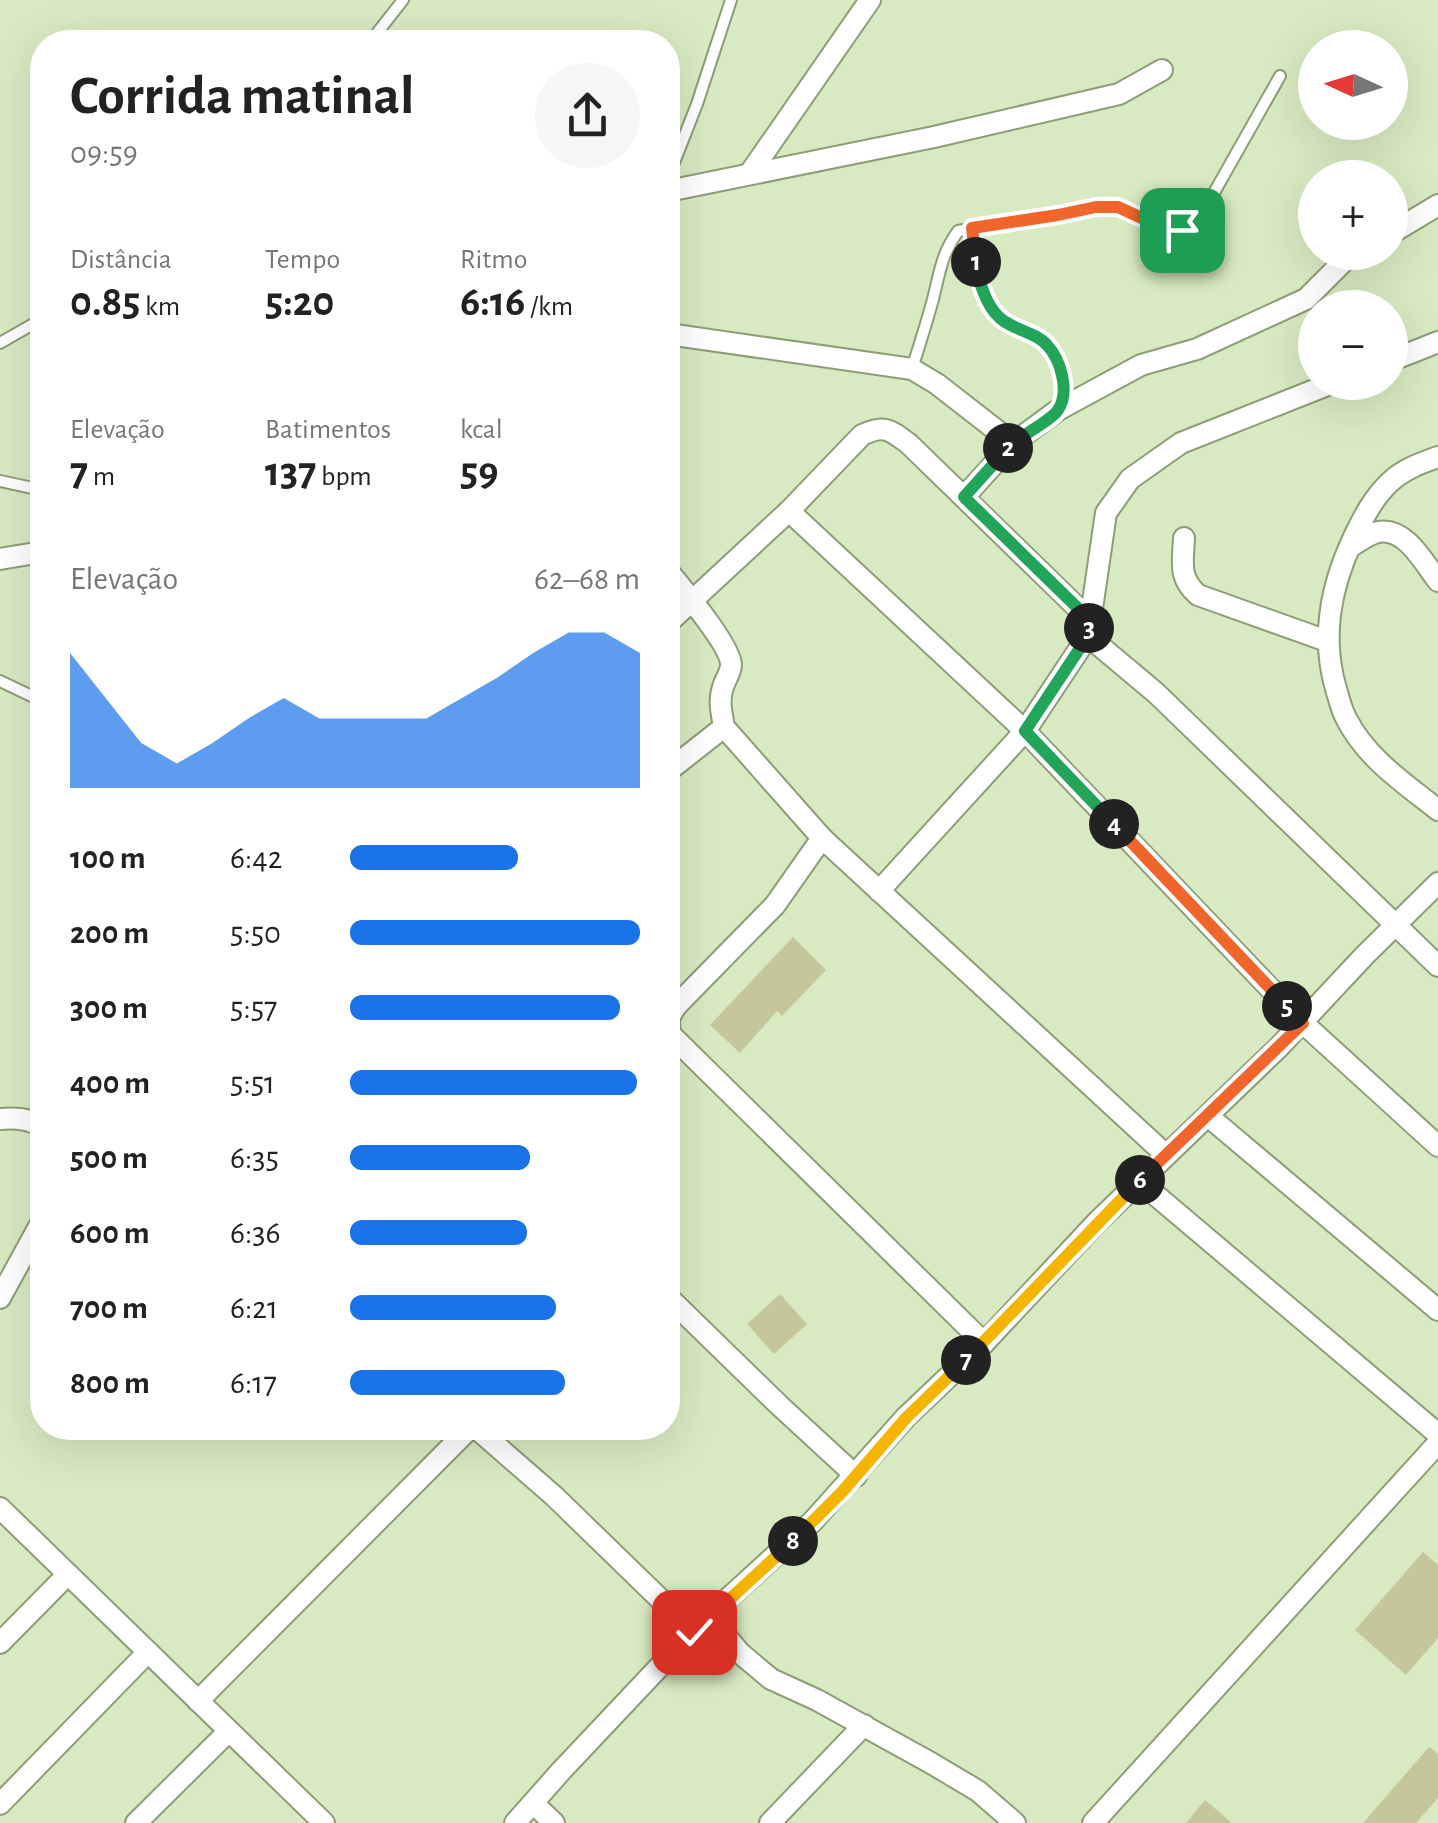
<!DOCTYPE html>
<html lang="pt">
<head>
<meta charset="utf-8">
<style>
  body { margin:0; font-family:"Alegreya Sans",sans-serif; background:#f6f6f6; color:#222; height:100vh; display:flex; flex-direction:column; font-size:38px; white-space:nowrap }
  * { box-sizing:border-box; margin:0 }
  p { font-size:32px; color:#767676 }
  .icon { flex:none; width:55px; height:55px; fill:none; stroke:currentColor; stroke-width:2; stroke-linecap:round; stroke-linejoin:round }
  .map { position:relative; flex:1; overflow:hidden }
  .side { position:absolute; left:30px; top:30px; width:650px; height:1410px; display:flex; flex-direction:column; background:#fff; border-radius:40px; box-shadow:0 10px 40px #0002 }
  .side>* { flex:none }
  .needle { width:65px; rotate:274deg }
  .tools { position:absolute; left:1298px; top:30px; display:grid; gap:20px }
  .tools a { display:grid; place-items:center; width:110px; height:110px; border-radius:50%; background:#fff; box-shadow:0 10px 40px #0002; font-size:50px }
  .pin { position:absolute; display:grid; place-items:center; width:85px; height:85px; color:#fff; margin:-42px; border-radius:20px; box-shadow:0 5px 15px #0006 }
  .km { position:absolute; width:50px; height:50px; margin:-25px; border-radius:50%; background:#222; color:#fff; font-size:28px; line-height:50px; text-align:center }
  .round { display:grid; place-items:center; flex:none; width:105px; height:105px; border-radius:52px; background:#f6f6f6 }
  .head { display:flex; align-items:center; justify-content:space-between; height:170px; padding:0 40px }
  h1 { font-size:55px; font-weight:700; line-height:75px }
  .stats { display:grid; grid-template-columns:repeat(3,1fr); gap:15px; height:170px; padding:10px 40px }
  .stats div { display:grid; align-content:center }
  .stats b { font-size:42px; font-weight:700 }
  .stats small { font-size:28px; font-weight:400 }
  .stats p { font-size:28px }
  .chart { height:280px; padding:20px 40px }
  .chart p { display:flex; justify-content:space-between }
  .chart svg { width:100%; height:180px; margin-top:10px; fill:#1a73e8; opacity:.7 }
  ul { padding:0 40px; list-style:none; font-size:32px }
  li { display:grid; grid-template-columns:160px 120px 1fr; align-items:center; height:75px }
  li i { height:25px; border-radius:12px; background:#1a73e8 }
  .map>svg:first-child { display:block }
  .building { fill:#c6c69c }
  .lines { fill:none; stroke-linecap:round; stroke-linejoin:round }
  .lane-casing { stroke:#8d9d77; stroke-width:14 }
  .street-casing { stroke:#8d9d77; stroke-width:24 }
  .lane { stroke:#fff; stroke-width:10 }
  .street { stroke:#fff; stroke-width:20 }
  .split-1-casing { stroke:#fff; stroke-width:20 }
  .split-2-casing { stroke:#fff; stroke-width:20 }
  .split-3-casing { stroke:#fff; stroke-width:20 }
  .split-4-casing { stroke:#fff; stroke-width:20 }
  .split-5-casing { stroke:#fff; stroke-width:20 }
  .split-6-casing { stroke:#fff; stroke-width:20 }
  .split-7-casing { stroke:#fff; stroke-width:20 }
  .split-8-casing { stroke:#fff; stroke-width:20 }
  .split-9-casing { stroke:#fff; stroke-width:20 }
  .split-1 { stroke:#f0652b; stroke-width:12 }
  .split-2 { stroke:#22a559; stroke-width:12 }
  .split-3 { stroke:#22a559; stroke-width:12 }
  .split-4 { stroke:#22a559; stroke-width:12 }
  .split-5 { stroke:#f0652b; stroke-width:12 }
  .split-6 { stroke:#f0652b; stroke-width:12 }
  .split-7 { stroke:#f5b400; stroke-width:12 }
  .split-8 { stroke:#f5b400; stroke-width:12 }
  .split-9 { stroke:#f5b400; stroke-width:12 }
</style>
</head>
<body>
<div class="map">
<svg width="1438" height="1823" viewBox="0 0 1438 1823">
  <rect width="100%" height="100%" fill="#d8eac2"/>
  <g class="building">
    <polygon points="793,937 826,970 782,1016 777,1011 740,1053 710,1025"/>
    <polygon points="780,1294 807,1324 774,1354 747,1324"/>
    <polygon points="1423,1552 1438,1565 1438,1638 1406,1675 1355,1630"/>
    <polygon points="1429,1747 1438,1754 1438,1798 1416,1823 1363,1823"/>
    <polygon points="1205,1800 1232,1823 1186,1823"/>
  </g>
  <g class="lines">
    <defs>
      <g id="lane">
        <polyline points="370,42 403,0"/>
        <polyline points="668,178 697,104 731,0"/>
        <polyline points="972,228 977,274 990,305 998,318 1046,344 1062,371 1064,384 1058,409"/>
        <polyline points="0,343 42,319"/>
        <path d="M912 369C919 346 927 322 933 299 940 272 941 255 958 231L1095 207C1104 207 1113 206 1121 208 1155 216 1160 241 1198 221L1280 76"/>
        <polyline points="0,481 42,490"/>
        <polyline points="0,681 42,701"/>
      </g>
      <g id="street">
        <polyline points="750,173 870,0"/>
        <polyline points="668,191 934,137 1119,94 1162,70"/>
        <polyline points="1390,234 1438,205"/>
        <polyline points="668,334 912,369 937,384 1013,443"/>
        <polyline points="1390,361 1438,342"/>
        <path d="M1438 457C1421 463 1404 469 1390 482 1373 498 1363 518 1353 539 1330 588 1321 637 1336 689 1339 698 1341 709 1346 718 1366 758 1404 783 1438 810"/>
        <polyline points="964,497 1013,443 1058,410 1141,365 1197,349 1306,299 1349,256 1355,252"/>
        <polyline points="789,511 1025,731 1303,1023 1438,1146"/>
        <path d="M1184 538C1183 562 1178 578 1198 595L1327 641"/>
        <path d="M1350 547C1358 542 1369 534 1378 532 1406 527 1424 563 1438 581"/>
        <polyline points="0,559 42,552"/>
        <path d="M668 571C681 587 731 646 731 665 731 672 725 680 723 687 718 701 722 714 724 727L822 838 1166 1155"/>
        <path d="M668 623 789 511 862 435C885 424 890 430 909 444L1090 620"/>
        <polyline points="1088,636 1156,693 1438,966"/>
        <polyline points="668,771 724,727"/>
        <path d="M822 838 775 905 678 1004C669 1015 667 1021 671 1035L984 1343"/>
        <polyline points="879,891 1025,731 1088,636 1106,513 1130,479 1181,443 1335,382"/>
        <polyline points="1208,1116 1438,1310"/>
        <path d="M0 1119C15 1118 29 1118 42 1127"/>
        <polyline points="1139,1181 1438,1434"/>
        <polyline points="668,1297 780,1406 856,1476"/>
        <polyline points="0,1298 42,1221"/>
        <polyline points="476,1428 554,1496 694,1632"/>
        <polyline points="0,1508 324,1823"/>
        <polyline points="709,1616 740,1653 771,1679 817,1700 931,1763 978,1791 1015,1823"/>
        <polyline points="0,1643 68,1574"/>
        <polyline points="198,1701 470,1428"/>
        <polyline points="0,1804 148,1652"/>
        <polyline points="534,1804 554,1823"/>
        <polyline points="136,1823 229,1731"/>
        <polyline points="515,1823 562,1770 662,1664 709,1616 813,1521 906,1417 984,1343 1097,1222 1279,1047 1365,955 1438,883"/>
        <polyline points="770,1823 864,1725"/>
        <polyline points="1093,1823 1438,1443"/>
      </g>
    </defs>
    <use href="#lane" class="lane-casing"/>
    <use href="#street" class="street-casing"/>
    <use href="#lane" class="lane"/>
    <use href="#street" class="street"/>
  </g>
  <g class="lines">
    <defs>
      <polyline id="split-1" points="976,262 972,228 1058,215 1096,207 1118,207 1161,227 1182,230"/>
      <path id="split-2" d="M976 262C978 280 986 306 1000 318 1013 330 1036 332 1047 345 1061 360 1070 392 1058 410 1051 421 1019 436 1008 448"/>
      <polyline id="split-3" points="1008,448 964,497 1090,620 1089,628"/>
      <polyline id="split-4" points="1089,628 1088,636 1025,731 1114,824"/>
      <polyline id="split-5" points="1114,824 1287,1006"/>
      <polyline id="split-6" points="1140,1180 1303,1023 1287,1006"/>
      <polyline id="split-7" points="966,1360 1140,1180"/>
      <polyline id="split-8" points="793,1541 842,1492 906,1418 966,1360"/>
      <polyline id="split-9" points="694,1632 793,1541"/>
    </defs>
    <use href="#split-1" class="split-1-casing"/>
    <use href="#split-2" class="split-2-casing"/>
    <use href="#split-3" class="split-3-casing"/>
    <use href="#split-4" class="split-4-casing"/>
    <use href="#split-5" class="split-5-casing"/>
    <use href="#split-6" class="split-6-casing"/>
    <use href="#split-7" class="split-7-casing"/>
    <use href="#split-8" class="split-8-casing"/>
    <use href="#split-9" class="split-9-casing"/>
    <use href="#split-1" class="split-1"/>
    <use href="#split-2" class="split-2"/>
    <use href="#split-3" class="split-3"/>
    <use href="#split-4" class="split-4"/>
    <use href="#split-5" class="split-5"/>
    <use href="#split-6" class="split-6"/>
    <use href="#split-7" class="split-7"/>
    <use href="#split-8" class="split-8"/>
    <use href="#split-9" class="split-9"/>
  </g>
</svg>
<div class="tools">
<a><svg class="needle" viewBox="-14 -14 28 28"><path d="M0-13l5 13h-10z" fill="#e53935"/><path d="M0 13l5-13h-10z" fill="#767676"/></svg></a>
<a>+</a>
<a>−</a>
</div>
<div class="pin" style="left:1182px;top:230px;background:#1e9e55"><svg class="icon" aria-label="arrive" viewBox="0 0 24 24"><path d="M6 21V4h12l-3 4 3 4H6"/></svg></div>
<div class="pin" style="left:694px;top:1632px;background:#d93025"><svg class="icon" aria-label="check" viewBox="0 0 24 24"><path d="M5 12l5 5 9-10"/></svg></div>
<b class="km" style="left:976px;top:262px">1</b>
<b class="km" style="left:1008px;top:448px">2</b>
<b class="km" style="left:1089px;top:628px">3</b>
<b class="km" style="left:1114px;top:824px">4</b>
<b class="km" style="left:1287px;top:1006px">5</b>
<b class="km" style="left:1140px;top:1180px">6</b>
<b class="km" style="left:966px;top:1360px">7</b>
<b class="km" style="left:793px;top:1541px">8</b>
<section class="side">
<div class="head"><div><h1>Corrida matinal</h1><p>09:59</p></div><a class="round"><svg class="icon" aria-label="share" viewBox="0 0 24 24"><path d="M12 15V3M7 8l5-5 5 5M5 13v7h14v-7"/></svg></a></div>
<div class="stats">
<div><p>Distância</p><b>0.85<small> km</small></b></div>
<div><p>Tempo</p><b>5:20</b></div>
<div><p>Ritmo</p><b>6:16<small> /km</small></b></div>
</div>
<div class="stats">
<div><p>Elevação</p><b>7<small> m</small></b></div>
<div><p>Batimentos</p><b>137<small> bpm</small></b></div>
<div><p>kcal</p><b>59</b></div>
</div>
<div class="chart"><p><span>Elevação</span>62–68 m</p>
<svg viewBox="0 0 160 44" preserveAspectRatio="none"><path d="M0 44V11L10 22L20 33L30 38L40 33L50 27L60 22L70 27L80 27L90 27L100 27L110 22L120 17L130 11L140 6L150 6L160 11V44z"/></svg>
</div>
<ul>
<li><b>100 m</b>6:42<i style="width:58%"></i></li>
<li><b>200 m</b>5:50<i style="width:100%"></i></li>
<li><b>300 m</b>5:57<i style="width:93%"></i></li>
<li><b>400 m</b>5:51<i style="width:99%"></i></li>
<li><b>500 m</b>6:35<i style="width:62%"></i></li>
<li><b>600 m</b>6:36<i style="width:61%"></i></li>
<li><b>700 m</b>6:21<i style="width:71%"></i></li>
<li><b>800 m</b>6:17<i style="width:74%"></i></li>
</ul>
</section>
</div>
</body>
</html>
